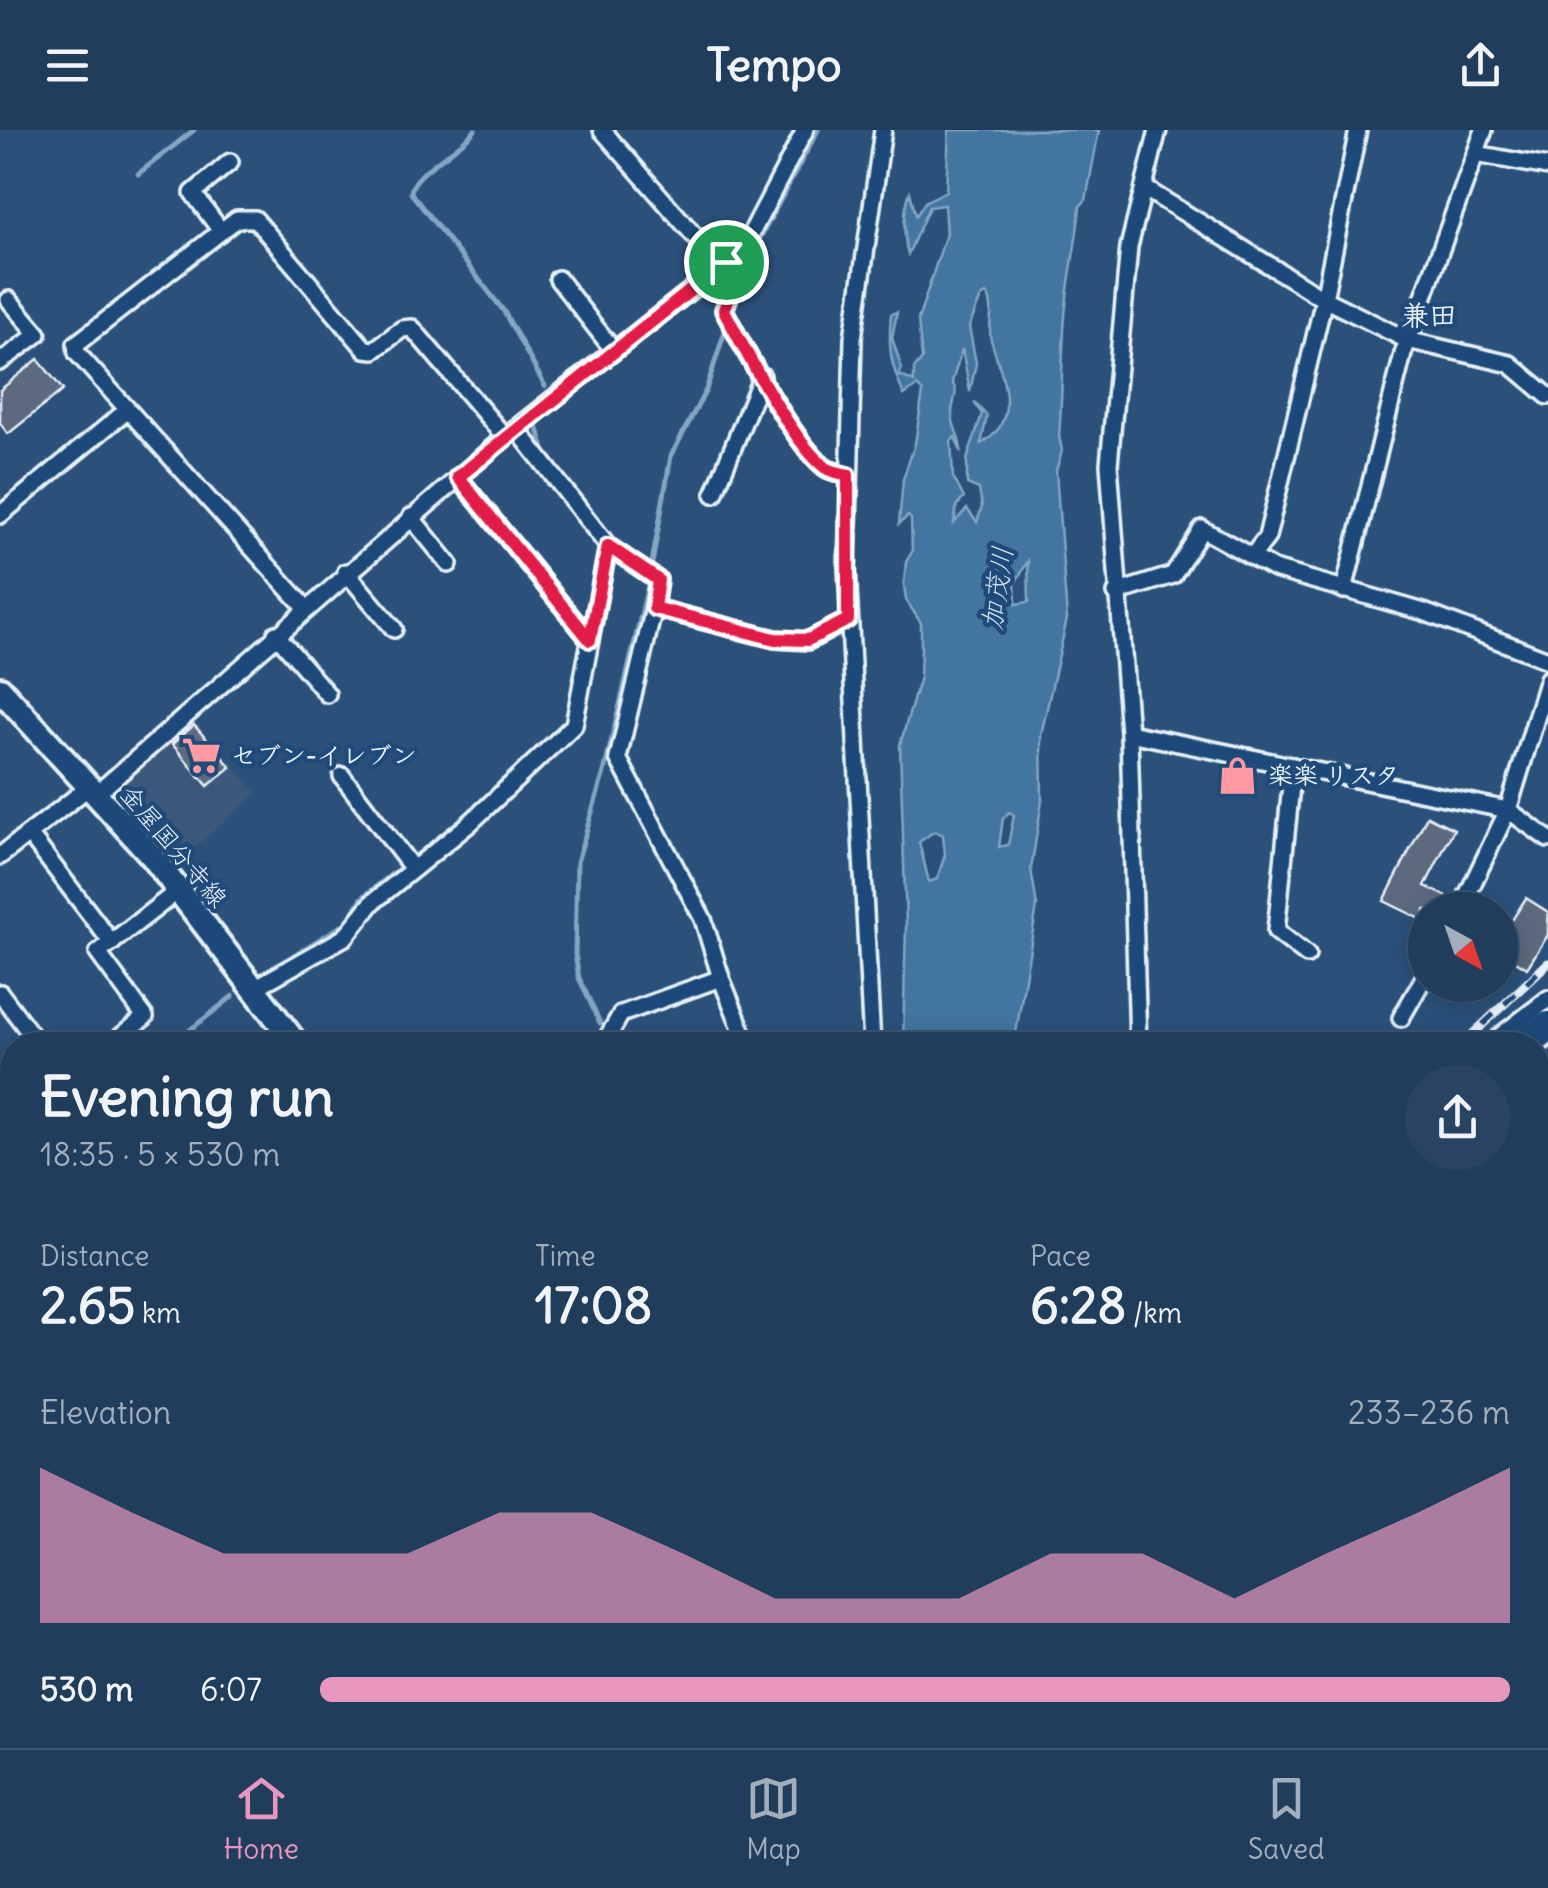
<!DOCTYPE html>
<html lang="en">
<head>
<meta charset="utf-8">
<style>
  body { margin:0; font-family:Delius,"Klee One",sans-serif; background:#284462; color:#f1f3f6; height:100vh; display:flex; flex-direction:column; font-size:38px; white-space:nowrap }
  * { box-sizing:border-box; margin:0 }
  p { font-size:32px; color:#a2aebb }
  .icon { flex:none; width:55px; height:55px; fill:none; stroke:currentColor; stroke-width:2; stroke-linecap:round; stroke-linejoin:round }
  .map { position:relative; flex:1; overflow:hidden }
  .panel { position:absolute; left:0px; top:902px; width:1550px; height:718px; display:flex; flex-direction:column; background:#203d5c; border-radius:40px 40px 0 0; box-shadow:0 5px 25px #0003,0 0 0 2px #3d5672 }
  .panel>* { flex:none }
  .needle { width:65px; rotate:140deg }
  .controls { position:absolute; left:1408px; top:762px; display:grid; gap:20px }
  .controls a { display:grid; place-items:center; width:110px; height:110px; border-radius:50%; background:#203d5c; box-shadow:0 5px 25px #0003,0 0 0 2px #3d5672; font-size:50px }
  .pin { position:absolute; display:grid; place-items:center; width:85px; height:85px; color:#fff; margin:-42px; border:5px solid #fff; border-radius:50%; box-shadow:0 2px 10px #0007 }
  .round { display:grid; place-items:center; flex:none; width:105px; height:105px; border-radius:52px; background:#284462 }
  .head { display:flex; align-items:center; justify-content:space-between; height:170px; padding:0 40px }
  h1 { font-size:55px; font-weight:800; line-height:75px }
  .stats { display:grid; grid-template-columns:repeat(3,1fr); gap:15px; height:170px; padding:10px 40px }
  .stats div { display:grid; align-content:center }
  .stats b { font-size:50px; font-weight:800 }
  .stats small { font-size:28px; font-weight:400 }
  .stats p { font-size:28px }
  .chart { height:280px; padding:20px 40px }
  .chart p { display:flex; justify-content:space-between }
  .chart svg { width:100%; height:180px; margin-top:10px; fill:#e797bd; opacity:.7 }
  ul { padding:0 40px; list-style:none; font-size:32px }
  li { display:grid; grid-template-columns:160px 120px 1fr; align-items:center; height:75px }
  li i { height:25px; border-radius:12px; background:#e797bd }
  header { display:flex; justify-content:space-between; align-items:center; height:130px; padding:0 40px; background:#203d5c; font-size:45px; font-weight:800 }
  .tab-bar { display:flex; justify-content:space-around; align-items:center; height:140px; border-top:2px solid #3d5672; background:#203d5c; font-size:28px; color:#a2aebb }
  .tab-bar a { display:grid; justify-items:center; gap:5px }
  .tab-bar .on { color:#e797bd }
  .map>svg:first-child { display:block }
  .built { fill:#3a597c }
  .green { fill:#577f86; stroke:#a0b8bf; stroke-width:2.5 }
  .water { fill:#42749f; stroke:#84a6c3; stroke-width:2.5; fill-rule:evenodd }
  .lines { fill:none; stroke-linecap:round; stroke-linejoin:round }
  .stream { stroke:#84a6c3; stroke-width:5 }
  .building { fill:#5d6b7d; stroke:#e8f1f8; stroke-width:2.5 }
  .street-casing { stroke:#e8f1f8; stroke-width:22 }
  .secondary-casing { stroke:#e8f1f8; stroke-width:30 }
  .highway-casing { stroke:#e8f1f8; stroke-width:38 }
  .street { stroke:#1f4a7a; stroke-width:15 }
  .secondary { stroke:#1f4a7a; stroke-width:22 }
  .highway { stroke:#1f4a7a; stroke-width:30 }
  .rail-casing { stroke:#e8f1f8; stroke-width:9 }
  .rail { stroke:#1f4a7a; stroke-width:5; stroke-dasharray:15; stroke-linecap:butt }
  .route-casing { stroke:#fff; stroke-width:20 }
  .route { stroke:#e11d48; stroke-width:12 }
  .labels { text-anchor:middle; stroke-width:9; stroke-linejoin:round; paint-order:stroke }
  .poi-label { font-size:25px; font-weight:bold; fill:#e8f1f8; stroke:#1f4a7a; text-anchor:start }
  .street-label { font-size:25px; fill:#e8f1f8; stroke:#1f4a7a }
  .neighbourhood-label { font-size:28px; font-weight:bold; fill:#e8f1f8; stroke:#1f4a7a }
  .water-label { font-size:28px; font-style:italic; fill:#cfdeeb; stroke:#1f4a7a }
</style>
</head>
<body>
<header><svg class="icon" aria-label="menu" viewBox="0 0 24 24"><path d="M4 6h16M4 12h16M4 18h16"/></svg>Tempo<svg class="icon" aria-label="share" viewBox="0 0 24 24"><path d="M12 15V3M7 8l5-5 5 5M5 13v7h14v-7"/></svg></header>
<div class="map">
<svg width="1548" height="1618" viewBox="0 0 1548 1618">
  <rect width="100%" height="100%" fill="#2b517b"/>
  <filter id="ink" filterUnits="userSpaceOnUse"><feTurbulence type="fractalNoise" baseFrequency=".01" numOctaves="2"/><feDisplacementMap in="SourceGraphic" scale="20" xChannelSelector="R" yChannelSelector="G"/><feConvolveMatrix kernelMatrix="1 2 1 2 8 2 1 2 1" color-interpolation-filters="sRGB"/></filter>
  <g filter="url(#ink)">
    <g class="built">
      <polygon points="194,592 257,663 189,722 178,725 118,657"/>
      <polygon points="199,1608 444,1608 452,1618 187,1618"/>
      <polygon points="466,1608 615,1608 618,1611 609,1618 453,1618"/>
    </g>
    <polygon class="green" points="1538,1436 1548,1440 1548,1537 1542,1537 1538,1546"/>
    <g class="water">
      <path d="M949 0H1099L1086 70 1080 76C1077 108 1071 136 1067 167 1061 213 1063 259 1059 306L1062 321 1056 341 1067 489 1041 605 1042 671 1031 739 1037 776 1014 915H903L906 794 900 615 920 547 921 518V493L906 470 904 455 906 432 912 422 911 389 908 386 899 394 903 349 915 314 923 262 917 256 904 265C890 234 888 218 891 184L897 182 892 208 902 239 899 245 914 252V239L922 229 918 190 946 104 944 75 929 77 908 124C903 106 903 80 910 62L916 86 925 72 946 61ZM987 164C996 179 987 195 991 210 1002 246 1023 291 981 314L987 286 974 272 982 284 967 330V354L979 359 982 377 977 392 967 379 954 393 957 375 964 368 953 347 951 311 955 307 961 322C961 307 952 297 952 283 952 270 960 264 952 252L962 219 970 262 976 233 969 197 981 167ZM1028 431 1029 472 1016 474 1015 453ZM1009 682 1014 685 1008 715 999 717 1003 688ZM935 701 943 705 945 725 937 749 929 752 919 712Z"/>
      <polygon points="1045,1608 1153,1608 1157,1618 1035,1618"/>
    </g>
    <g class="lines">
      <g class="stream">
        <path d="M475 0C461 19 411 43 411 63L503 180 545 256"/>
        <polyline points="138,44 194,0"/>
        <polyline points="744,138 818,0"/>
        <polyline points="535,289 546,326"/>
        <polyline points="651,439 671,326 706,260 724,204"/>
        <polyline points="418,724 474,679"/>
        <polyline points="258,847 348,792 362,768 397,740"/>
        <polyline points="600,893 579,848 575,824 577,732 604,642 649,451"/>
        <polyline points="171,915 233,866"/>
        <polyline points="0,1048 12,1038"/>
        <polyline points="0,1203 12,1223"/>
        <polyline points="1538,1227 1548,1218"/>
        <polyline points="1358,1618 1360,1608"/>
      </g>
    </g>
    <g class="building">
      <polygon points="38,229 63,260 8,304 0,293 0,260"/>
      <polygon points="194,595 231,637 208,656 172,614"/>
      <polygon points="1427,686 1454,699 1425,756 1458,772 1454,780 1425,780 1425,791 1384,771"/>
      <polygon points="1526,768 1548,782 1548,805 1527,838 1500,821 1500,809"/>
      <polygon points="1548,974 1548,1022 1545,1025 1538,1016 1538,983"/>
      <polygon points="211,1608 384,1608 388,1611 380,1618 198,1618"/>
      <polygon points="729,1608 778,1608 786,1618 714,1618"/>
    </g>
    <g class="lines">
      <defs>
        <g id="street">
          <polyline points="602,0 720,135"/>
          <polyline points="1476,24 1548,37"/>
          <polyline points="1144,58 1324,169 1407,210 1510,234 1548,266"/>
          <polyline points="221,101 193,63 230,32"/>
          <path d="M726 131 737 145 724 180C743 217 795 316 826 338 832 342 841 343 848 345"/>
          <polyline points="558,149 614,221"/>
          <polyline points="0,232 38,204 9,170"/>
          <polyline points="458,347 590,510"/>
          <polyline points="714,364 762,246"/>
          <polyline points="0,385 126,281"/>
          <polyline points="411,387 449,434"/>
          <polyline points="608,416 658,450 654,478"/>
          <polyline points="1254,424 1267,407 1324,169 1358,0"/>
          <polyline points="346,442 394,499"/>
          <polyline points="1344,460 1403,224 1484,0"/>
          <polyline points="1116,463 1173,445 1202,399 1274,439 1424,482 1548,530"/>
          <polyline points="306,478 77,223 76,214 237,89 255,89 365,219 374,220 402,199 412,198 505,307"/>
          <polyline points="276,504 327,564"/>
          <polyline points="1129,603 1508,680 1548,709"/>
          <polyline points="1293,636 1276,801 1307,825"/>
          <polyline points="342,646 413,739"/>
          <polyline points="95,665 505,307 743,119 805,0"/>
          <polyline points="29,704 112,813"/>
          <polyline points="0,726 89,657"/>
          <polyline points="1460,780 1508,680 1548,549"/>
          <polyline points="721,848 703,789 618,628 654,478 775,509 808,511 848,490"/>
          <polyline points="253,859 345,807 373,772 469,694 574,595 608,416 516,298"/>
          <polyline points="0,863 39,915"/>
          <polyline points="1401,888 1425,846"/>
          <polyline points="110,915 145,887 98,823 179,760"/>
          <polyline points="603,915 621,884 721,848 748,915"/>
          <polyline points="872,915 847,439 853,208 883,0"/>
          <polyline points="1138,915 1129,603 1109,334 1129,117 1158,0"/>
          <polyline points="1506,915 1499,907 1548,869"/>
          <polyline points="1538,960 1548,958"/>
          <polyline points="1538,1209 1548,1200"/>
          <polyline points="1538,1359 1548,1371"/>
          <polyline points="0,1401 12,1391"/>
          <polyline points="899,1608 903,1618"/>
          <polyline points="1212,1608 1216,1618"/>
        </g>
        <polyline id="secondary" points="0,559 152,726 297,915"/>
        <g id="highway">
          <polyline points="1525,915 1548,897"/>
          <polyline points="639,1618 651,1608"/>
          <polyline points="671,1618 683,1608"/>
        </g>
      </defs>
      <use href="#street" class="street-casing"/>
      <use href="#secondary" class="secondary-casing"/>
      <use href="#highway" class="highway-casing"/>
      <use href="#street" class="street"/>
      <use href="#secondary" class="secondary"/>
      <use href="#highway" class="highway"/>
      <defs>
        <g id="rail">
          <polyline points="1461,915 1548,833"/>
          <polyline points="1299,1608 1301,1618"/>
          <polyline points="154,1618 164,1608"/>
        </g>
      </defs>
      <use href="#rail" class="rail-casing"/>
      <use href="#rail" class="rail"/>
    </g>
  </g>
  <g class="lines" filter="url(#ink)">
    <defs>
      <path id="route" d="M726 132 737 145 724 180C743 217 795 316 826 338 832 342 841 343 848 345V490L808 510 775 509 654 478 658 450 608 416 590 510 458 347Z"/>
    </defs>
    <use href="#route" class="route-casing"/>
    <use href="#route" class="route"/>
  </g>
  <defs>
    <symbol id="supermarket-bare" viewBox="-9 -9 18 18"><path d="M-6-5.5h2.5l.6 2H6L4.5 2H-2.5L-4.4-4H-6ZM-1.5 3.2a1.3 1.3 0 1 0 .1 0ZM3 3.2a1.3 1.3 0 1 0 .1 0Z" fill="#ff9aa2" stroke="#1f4a7a" stroke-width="2.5" paint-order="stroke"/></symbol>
    <symbol id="shop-bare" viewBox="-9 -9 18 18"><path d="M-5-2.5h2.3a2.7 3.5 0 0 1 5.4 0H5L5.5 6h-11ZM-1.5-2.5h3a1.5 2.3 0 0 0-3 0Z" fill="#ff9aa2" stroke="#1f4a7a" stroke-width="2.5" paint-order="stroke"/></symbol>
  </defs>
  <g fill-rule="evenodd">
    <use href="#supermarket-bare" x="174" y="598" width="55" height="55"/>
    <use href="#shop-bare" x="1210" y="618" width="55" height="55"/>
  </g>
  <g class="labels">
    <g class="poi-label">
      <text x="231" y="634">セブン-イレブン</text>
      <text x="1268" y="654">楽楽 リスタ</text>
    </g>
    <g class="street-label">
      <text transform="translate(174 716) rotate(50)" y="9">金屋国分寺線</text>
    </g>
    <g class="neighbourhood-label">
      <text x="1429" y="195">兼田</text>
    </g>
    <g class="water-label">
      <text transform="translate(997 458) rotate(-82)" y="10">加茂川</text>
    </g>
  </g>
</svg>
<div class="controls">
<a><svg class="needle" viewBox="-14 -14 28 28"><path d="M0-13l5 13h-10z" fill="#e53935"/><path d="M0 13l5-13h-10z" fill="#a2aebb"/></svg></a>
</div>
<div class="pin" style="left:726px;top:132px;background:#1e9e55"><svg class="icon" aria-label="arrive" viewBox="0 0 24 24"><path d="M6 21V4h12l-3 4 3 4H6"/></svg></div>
<section class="panel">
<div class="head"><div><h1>Evening run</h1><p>18:35 · 5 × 530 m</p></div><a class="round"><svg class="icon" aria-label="share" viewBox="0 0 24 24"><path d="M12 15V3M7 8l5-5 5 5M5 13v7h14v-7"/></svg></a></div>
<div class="stats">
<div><p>Distance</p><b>2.65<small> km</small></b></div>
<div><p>Time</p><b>17:08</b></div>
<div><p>Pace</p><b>6:28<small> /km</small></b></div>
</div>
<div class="chart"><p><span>Elevation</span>233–236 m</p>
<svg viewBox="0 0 160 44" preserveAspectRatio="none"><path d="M0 44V6L10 17L20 27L30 27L40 27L50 17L60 17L70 27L80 38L90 38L100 38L110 27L120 27L130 38L140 27L150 17L160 6V44z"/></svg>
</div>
<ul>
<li><b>530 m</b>6:07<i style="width:100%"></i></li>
</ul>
</section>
</div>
<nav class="tab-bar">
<a class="on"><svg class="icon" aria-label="home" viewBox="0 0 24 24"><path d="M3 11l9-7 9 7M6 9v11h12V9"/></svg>Home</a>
<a><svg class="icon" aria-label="map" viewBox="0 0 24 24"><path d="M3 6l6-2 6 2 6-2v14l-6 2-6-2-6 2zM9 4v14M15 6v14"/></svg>Map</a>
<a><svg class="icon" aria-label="saved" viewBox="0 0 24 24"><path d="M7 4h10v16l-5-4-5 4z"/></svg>Saved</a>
</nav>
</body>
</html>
